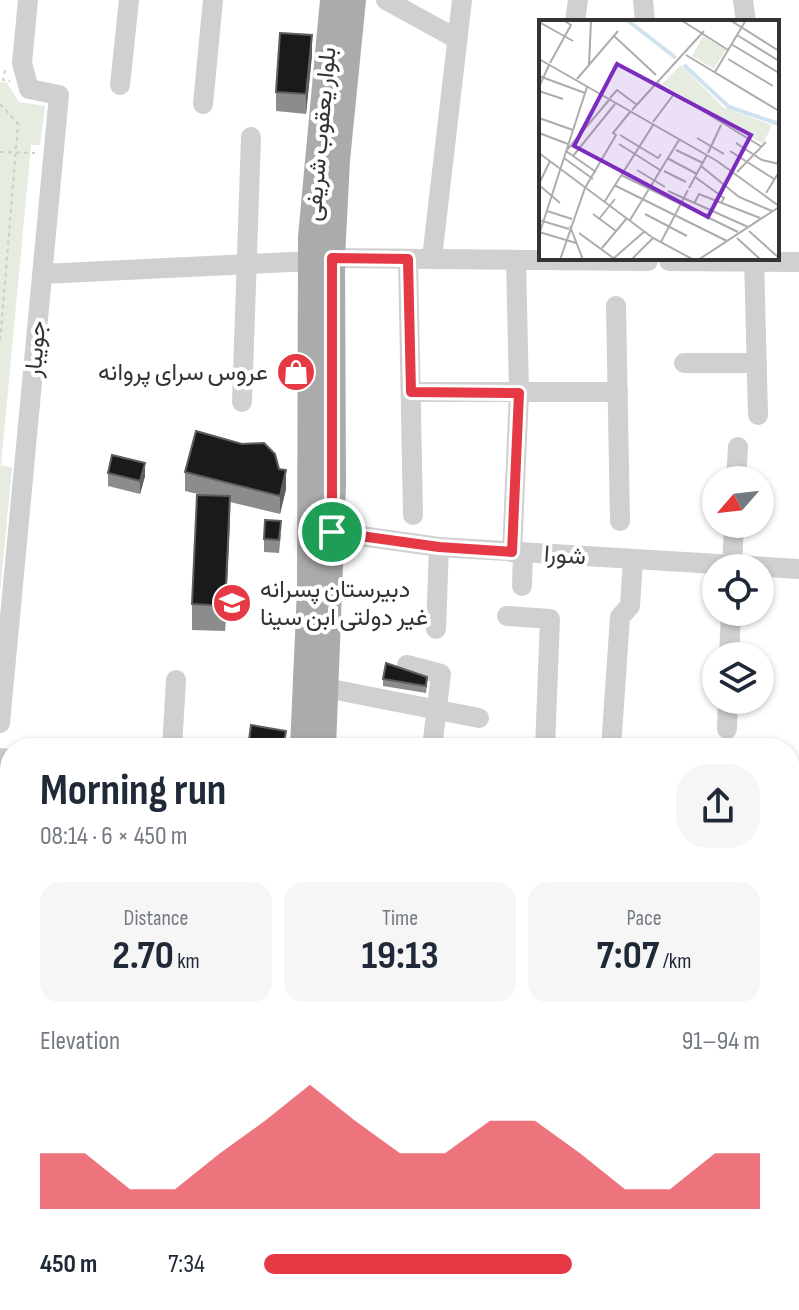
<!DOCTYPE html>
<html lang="en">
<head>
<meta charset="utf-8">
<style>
  body { margin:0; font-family:"Sofia Sans Condensed",Vazirmatn,sans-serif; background:#f6f6f7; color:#1f2937; height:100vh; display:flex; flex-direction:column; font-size:30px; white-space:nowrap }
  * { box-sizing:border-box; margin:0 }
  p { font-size:26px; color:#747a83 }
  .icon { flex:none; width:44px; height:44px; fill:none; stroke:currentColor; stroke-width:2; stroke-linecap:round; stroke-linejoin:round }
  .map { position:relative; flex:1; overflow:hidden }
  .panel { position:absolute; left:0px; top:738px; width:800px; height:572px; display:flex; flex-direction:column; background:#fff; border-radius:32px 32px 0 0; box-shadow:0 2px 6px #0004 }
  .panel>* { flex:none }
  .needle { width:52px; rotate:242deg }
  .buttons { position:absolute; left:702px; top:466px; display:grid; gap:16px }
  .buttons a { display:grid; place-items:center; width:72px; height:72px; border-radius:50%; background:#fff; box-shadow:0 2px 6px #0004; font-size:40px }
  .pin { position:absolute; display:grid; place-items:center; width:68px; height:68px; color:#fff; margin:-34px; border:4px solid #fff; border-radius:50%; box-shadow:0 2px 8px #0007 }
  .round { display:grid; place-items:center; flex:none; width:84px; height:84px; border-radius:32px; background:#f6f6f7 }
  .summary { display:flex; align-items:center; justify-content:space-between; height:136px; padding:0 40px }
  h1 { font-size:44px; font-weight:700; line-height:60px }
  .stats { display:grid; grid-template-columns:repeat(3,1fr); gap:12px; height:136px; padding:8px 40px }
  .stats div { display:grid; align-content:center; border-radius:20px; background:#f6f6f7; text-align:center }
  .stats b { font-size:40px; font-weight:700 }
  .stats small { font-size:22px; font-weight:400 }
  .stats p { font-size:22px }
  .chart { height:224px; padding:16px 40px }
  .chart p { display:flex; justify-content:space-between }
  .chart svg { width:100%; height:144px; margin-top:8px; fill:#e63946; opacity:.7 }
  ul { padding:0 40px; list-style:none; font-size:26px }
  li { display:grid; grid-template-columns:128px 96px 1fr; align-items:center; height:60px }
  li i { height:20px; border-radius:10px; background:#e63946 }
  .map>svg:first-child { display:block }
  .green { fill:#e6ecdf }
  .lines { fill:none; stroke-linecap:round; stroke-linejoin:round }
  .path { stroke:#cdcdcd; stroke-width:2; stroke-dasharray:4 4; stroke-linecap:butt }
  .minor { stroke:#d0d0d0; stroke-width:20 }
  .major { stroke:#ababab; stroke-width:26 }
  .wall { fill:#8c8c8c }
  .shaded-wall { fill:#5f5f5f }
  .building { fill:#1a1a1a; stroke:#5f5f5f; stroke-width:2 }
  .route-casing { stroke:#fff; stroke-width:16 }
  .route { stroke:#e63946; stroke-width:10 }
  .labels { text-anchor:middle; stroke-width:8; stroke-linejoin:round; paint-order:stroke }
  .street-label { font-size:24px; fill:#333; stroke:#fff }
  .poi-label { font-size:24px; fill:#333; stroke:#fff; text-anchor:end }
  .inset-river { fill:none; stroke:#cfe2ee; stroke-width:4 }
  .inset-road { fill:none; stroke:#adadad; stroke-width:2 }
  .view { fill:#7b2cbf; fill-opacity:0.15; stroke:#7b2cbf; stroke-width:4 }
  .inset-edge { fill:none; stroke:#333; stroke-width:4 }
</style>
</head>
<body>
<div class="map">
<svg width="799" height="1310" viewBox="0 0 799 1310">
  <rect width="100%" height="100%" fill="#fff"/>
  <polygon class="green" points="0,82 7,83 19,102 45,106 40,145 31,145 30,157 1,465 12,468 0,593"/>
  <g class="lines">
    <g class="path">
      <polyline points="5,70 3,80 10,81"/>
      <polyline points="0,104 18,124 0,342"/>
      <polyline points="0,152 35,153"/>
      <polyline points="0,912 10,916"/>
    </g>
    <g class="minor">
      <polyline points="386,0 457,39"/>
      <polyline points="643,0 645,22"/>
      <polyline points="743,0 746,22"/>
      <polyline points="575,22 578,0"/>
      <polyline points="120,85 129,0"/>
      <polyline points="203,104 213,0"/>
      <polyline points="332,258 648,261"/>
      <polyline points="432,258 462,0"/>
      <polyline points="754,258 758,415"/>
      <polyline points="408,259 413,515"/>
      <polyline points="669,261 799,262"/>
      <polyline points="42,274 311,261"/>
      <polyline points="616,306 620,521"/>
      <polyline points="684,363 757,363"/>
      <polyline points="411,392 618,392"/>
      <polyline points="242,402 251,137"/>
      <polyline points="736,480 738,447"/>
      <polyline points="332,532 439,547 799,569"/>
      <polyline points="512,552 519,393 516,260"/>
      <polyline points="732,568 734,524"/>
      <polyline points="522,586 523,553"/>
      <polyline points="507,616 550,619 545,748"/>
      <polyline points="436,629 439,547"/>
      <polyline points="729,656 731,612"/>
      <polyline points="407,665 441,674 432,748"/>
      <polyline points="326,688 479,718"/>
      <polyline points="0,723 59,95 29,89 22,63 28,0"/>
      <polyline points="727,729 728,700"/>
      <polyline points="172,748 176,680"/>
      <polyline points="611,748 620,617 630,606 633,560"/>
      <polyline points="0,758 10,759"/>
      <polyline points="790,831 799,832"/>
      <polyline points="0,934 10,937"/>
      <polyline points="0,1011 5,1013"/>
      <polyline points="790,1050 799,1047"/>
      <polyline points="790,1256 799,1257"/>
      <polyline points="704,1300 756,1310"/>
      <polyline points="418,1303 427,1309"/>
      <polyline points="605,1310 606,1300"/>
    </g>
    <g class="major">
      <polyline points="303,748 310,589 311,237 333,0"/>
      <polyline points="323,748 333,486 332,258 337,160 353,0"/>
      <polyline points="284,1310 284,1300"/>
      <polyline points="303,1310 303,1300"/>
    </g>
  </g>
  <g class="wall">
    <polygon points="312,55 306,114 276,111 276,92"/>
    <polygon points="185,472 286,489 280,514 230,502 225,631 192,630 192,604 202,495 185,491"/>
    <polygon points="108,473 145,476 140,494 108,486"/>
    <polygon points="281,534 279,553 264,552 264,539"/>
    <polygon points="383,679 427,684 426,693 383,686"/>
  </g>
  <g class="shaded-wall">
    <polygon points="312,35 312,55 306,114 306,94"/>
    <polygon points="145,463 145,476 140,494 140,481"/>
    <polygon points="286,470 286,489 280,514 280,496"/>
    <polygon points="230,496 230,522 225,631 225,606"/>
    <polygon points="793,1107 793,1126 790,1149 790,1130"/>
    <polygon points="485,1300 487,1300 486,1310 483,1310"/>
  </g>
  <g class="building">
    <polygon points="280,33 312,35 306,94 276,92"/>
    <polygon points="196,431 242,444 264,443 275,454 279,469 286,470 280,496 185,472"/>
    <polygon points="112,455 145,463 140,481 108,473"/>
    <polygon points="197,495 230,496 225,606 192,604"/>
    <polygon points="265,520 281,521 279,540 264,539"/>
    <polygon points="386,663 427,677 426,686 383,679"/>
    <polygon points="251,725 286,731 283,748 248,748"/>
    <polygon points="790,1106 793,1107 790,1130"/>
    <polygon points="466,1300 485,1300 483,1310 464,1310"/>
    <polygon points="657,1300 689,1300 687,1310 655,1310"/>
    <polygon points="736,1303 768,1309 768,1310 734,1310"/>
  </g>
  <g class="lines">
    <defs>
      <polygon id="route" points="332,258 408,259 411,392 519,393 512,552 439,547 332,532"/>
    </defs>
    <use href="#route" class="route-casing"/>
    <use href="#route" class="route"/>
  </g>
  <defs>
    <symbol id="shop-disc" viewBox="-11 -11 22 22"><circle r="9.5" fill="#e63946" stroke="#fff"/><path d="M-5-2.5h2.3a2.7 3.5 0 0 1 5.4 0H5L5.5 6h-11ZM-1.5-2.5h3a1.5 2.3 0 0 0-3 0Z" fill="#fff"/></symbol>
    <symbol id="school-disc" viewBox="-11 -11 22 22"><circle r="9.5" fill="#e63946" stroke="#fff"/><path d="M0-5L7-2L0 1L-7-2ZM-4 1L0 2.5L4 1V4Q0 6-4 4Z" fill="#fff"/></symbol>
  </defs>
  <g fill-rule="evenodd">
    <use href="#shop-disc" x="274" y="350" width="44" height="44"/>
    <use href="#school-disc" x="210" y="581" width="44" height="44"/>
  </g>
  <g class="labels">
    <g class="street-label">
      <text transform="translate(320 134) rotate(-85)" y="8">بلوار یعقوب شریفی</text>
      <text transform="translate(35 349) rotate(-85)" y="8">جویبار</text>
      <text transform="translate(565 555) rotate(4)" y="8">شورا</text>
    </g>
    <g class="poi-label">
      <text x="268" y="380">عروس سرای پروانه</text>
      <text x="260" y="597" text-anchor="start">دبیرستان پسرانه<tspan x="260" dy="28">غیر دولتی ابن سینا</tspan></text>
    </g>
  </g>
  <g transform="translate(539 20)">
    <rect width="240" height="240" fill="#fff"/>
    <path d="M164 16 187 30 175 49 153 36ZM142 45 184 87 233 105 224 124 123 64Z" fill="#e6ecdf"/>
    <path class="inset-river" d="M88 0 137 38M145 45 190 87 240 104"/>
    <path class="inset-road" d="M142 0 189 30M191 0 240 31M0 2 34 21M74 15 117 55M198 15 240 41M192 24 240 53M147 35 240 91M0 39 178 141 240 186M189 39 234 66M11 43 32 5 24 0M50 45 52 0M176 52 207 0M0 56 46 73M38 59 79 11M118 63 223 127M0 67 10 45M0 71 24 79M71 78 78 70 98 85M93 90 165 11M0 98 34 110M114 102 135 74M0 113 29 124M81 115 119 138 122 134M158 118 185 134M197 123 223 140 240 144M80 124 121 150M137 130 164 143M191 131 235 159M0 133 114 218 155 240M169 133 182 105M34 136 76 84M25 138 54 159M128 138 158 154M162 146 200 177 233 191M98 150 126 167M125 151 147 162M57 152 27 131 70 80M198 152 227 122M82 155 199 212M156 157 185 178 182 183M0 164 11 141M0 165 21 183M75 165 188 221M150 168 168 135M129 171 209 207M227 173 240 152M66 181 114 105M155 184 160 174 221 198M8 191 33 199M54 194 77 211M106 194 148 216M60 199 76 179M0 200 30 209M91 200 140 120M31 206 44 240M210 211 240 238M0 212 37 223M40 213 77 240M0 215 48 67M198 218 222 240M122 222 149 170M63 228 88 198M75 238 106 211M21 240 46 168 77 115 74 113 91 92M92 240 114 218M159 240 240 187"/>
    <path class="view" d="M78 44 212 115 169 197 35 126Z"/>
    <rect width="240" height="240" class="inset-edge"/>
  </g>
</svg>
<div class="buttons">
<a><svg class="needle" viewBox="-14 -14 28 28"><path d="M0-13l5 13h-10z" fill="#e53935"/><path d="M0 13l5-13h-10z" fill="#747a83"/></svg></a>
<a><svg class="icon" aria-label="locate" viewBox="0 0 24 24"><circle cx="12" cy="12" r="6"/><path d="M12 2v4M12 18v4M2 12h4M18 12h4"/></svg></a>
<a><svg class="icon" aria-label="layers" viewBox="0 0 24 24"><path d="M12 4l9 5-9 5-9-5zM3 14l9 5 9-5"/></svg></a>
</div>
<div class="pin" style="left:332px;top:532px;background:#1e9e55"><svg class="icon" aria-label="arrive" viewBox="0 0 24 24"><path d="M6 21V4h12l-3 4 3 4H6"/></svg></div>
<section class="panel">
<div class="summary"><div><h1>Morning run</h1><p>08:14 · 6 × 450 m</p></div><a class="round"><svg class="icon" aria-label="share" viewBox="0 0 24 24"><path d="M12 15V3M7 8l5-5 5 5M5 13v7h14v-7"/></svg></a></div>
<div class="stats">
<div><p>Distance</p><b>2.70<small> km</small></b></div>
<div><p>Time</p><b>19:13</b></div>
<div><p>Pace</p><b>7:07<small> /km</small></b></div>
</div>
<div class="chart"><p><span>Elevation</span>91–94 m</p>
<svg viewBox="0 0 160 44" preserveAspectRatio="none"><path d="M0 44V27L10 27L20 38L30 38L40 27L50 17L60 6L70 17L80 27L90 27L100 17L110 17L120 27L130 38L140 38L150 27L160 27V44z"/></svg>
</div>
<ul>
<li><b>450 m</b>7:34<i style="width:62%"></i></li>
</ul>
</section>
</div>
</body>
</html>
